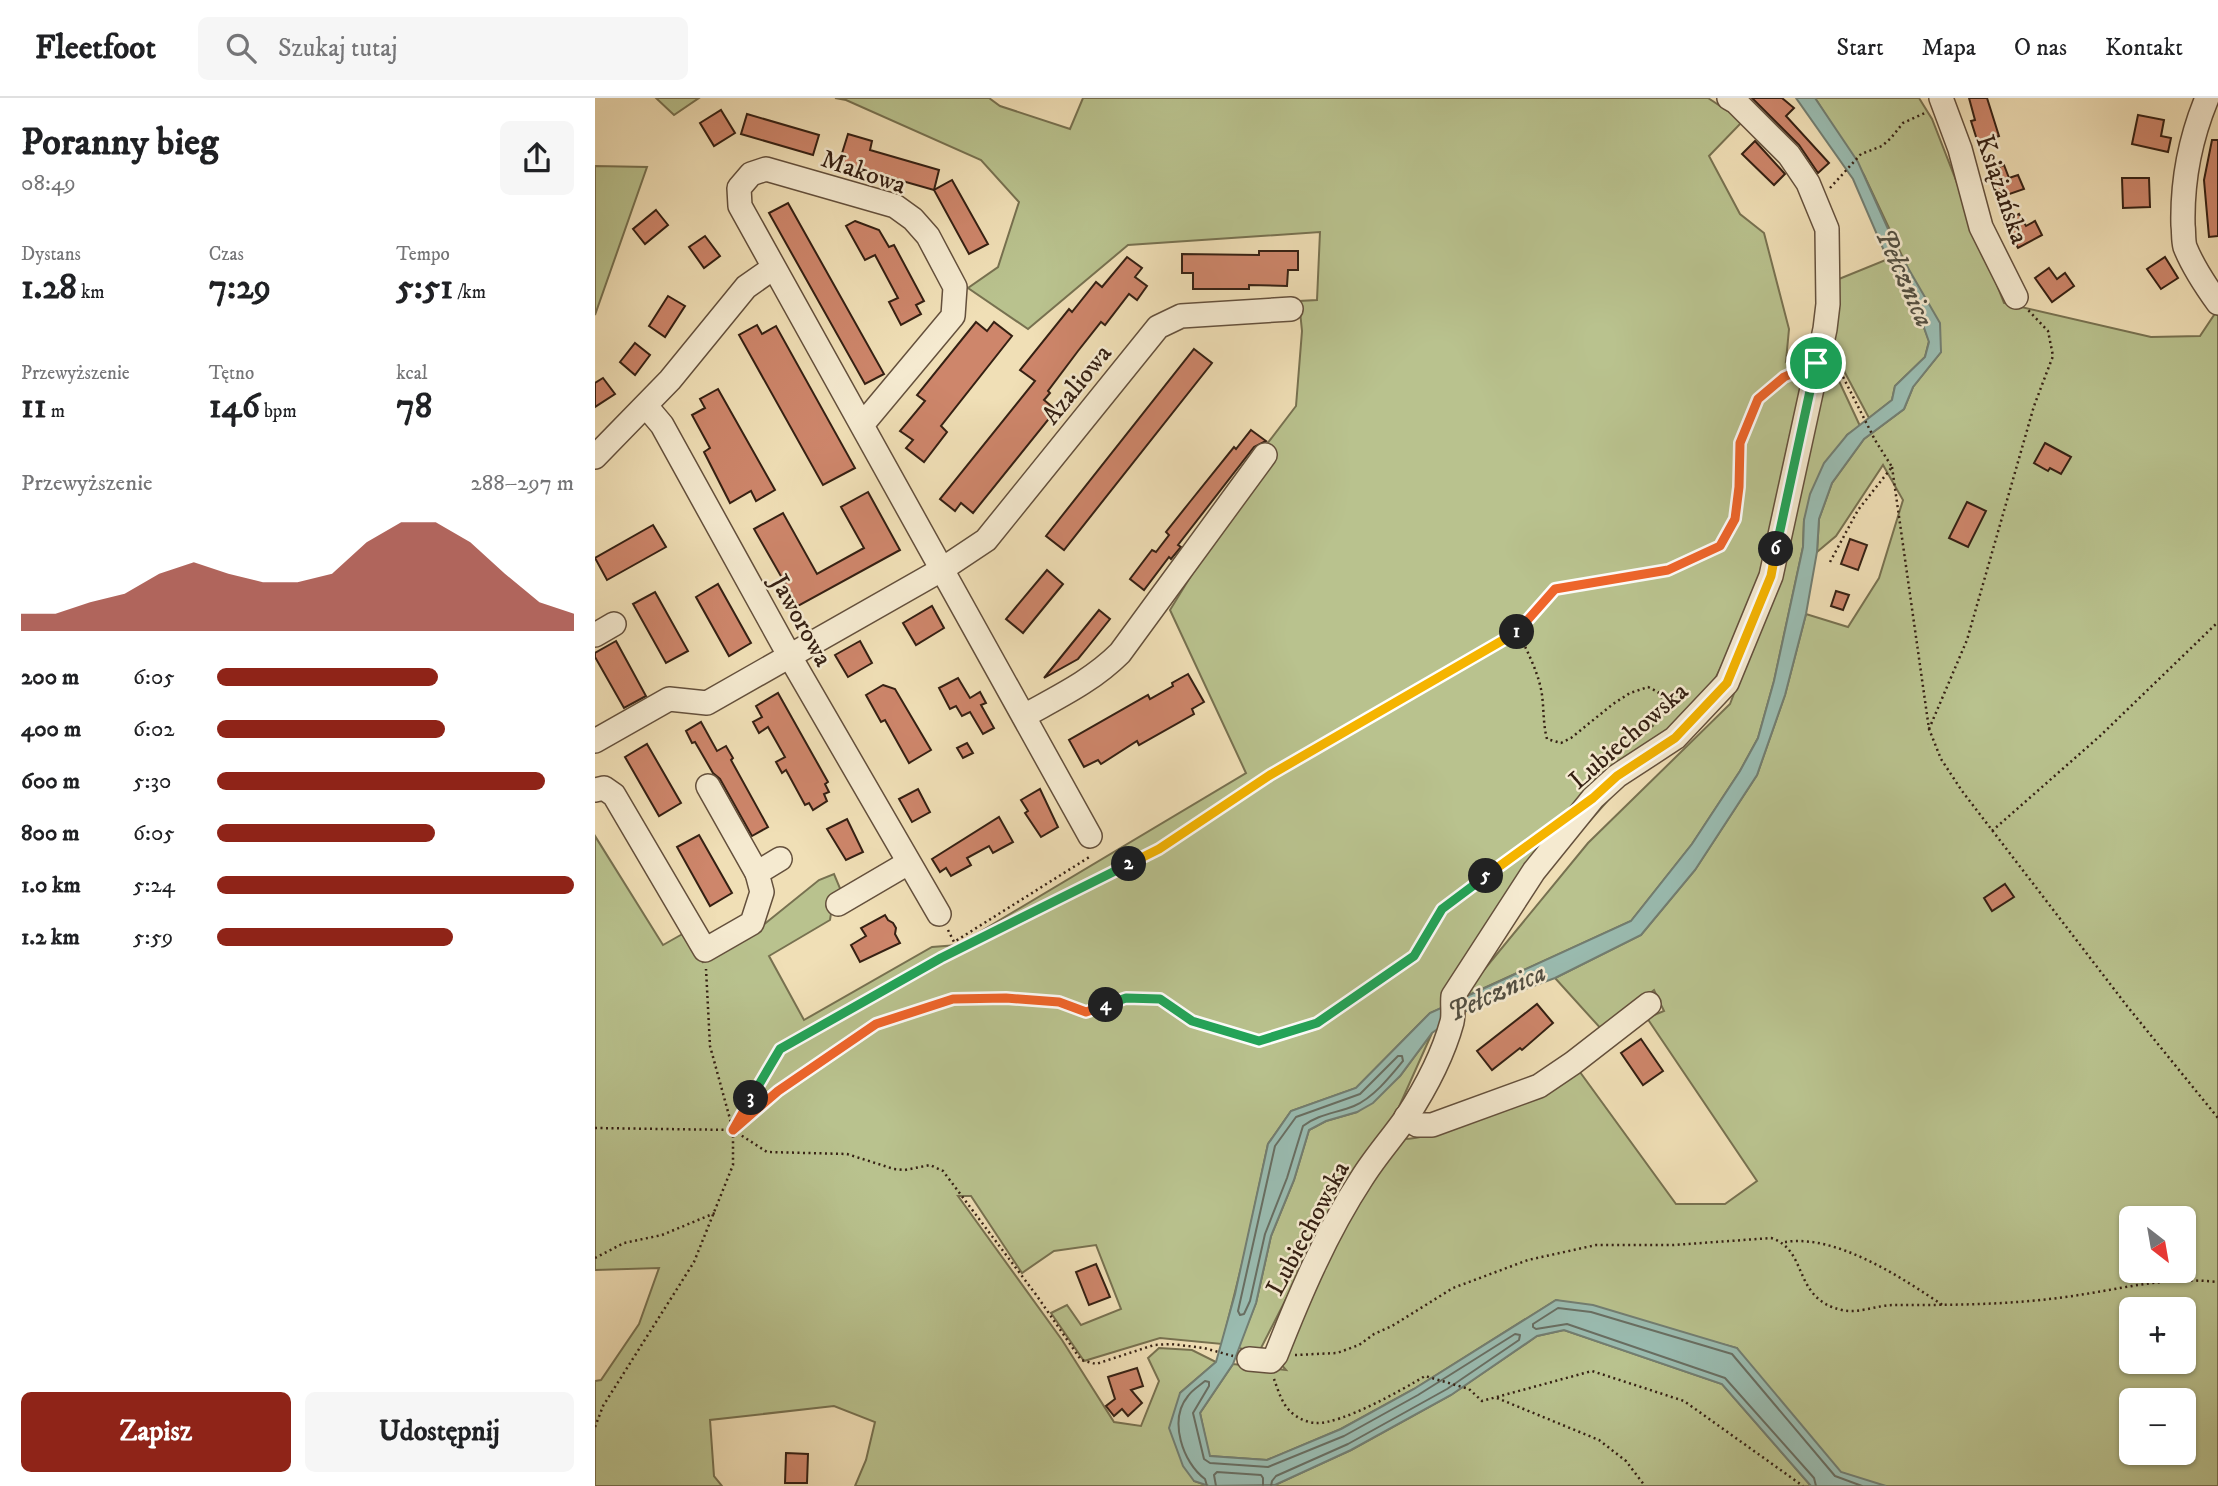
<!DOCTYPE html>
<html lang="pl">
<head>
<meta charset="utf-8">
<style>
  body { margin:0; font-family:"IM FELL DW Pica",serif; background:#f6f6f6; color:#202124; height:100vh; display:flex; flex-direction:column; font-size:26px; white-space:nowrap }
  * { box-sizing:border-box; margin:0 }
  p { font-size:23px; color:#757577 }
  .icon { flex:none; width:38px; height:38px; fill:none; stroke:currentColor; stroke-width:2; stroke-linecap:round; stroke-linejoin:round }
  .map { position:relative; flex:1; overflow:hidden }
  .drawer { display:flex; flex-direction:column; background:#fff; width:595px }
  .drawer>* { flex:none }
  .needle { width:46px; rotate:149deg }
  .controls { position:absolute; left:1524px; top:1108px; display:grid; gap:14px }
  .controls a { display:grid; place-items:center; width:77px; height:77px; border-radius:10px; background:#fff; box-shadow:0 2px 5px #0004; font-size:35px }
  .pin { position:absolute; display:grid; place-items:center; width:60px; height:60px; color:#fff; margin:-30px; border:4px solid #fff; border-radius:50%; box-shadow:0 2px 7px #0007 }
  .km { position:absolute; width:35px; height:35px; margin:-18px; border-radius:50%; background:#222; color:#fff; font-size:19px; line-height:35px; text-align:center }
  .round { display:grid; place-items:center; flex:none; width:74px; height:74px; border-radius:10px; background:#f6f6f6 }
  .summary { display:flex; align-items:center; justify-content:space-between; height:119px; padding:0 21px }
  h1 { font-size:38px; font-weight:700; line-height:52px }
  .stats { display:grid; grid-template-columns:repeat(3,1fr); gap:10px; height:119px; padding:7px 21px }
  .stats div { display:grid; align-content:center }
  .stats b { font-size:35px; font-weight:700 }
  .stats small { font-size:19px; font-weight:400 }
  .stats p { font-size:19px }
  .chart { height:196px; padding:14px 21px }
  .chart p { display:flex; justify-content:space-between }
  .chart svg { width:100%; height:126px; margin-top:7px; fill:#8f2418; opacity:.7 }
  .action { display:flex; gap:14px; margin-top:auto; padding:14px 21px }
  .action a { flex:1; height:80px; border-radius:10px; background:#8f2418; color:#fff; font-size:28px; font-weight:700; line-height:80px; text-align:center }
  .action a+a { background:#f6f6f6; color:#202124 }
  ul { padding:0 21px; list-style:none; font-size:23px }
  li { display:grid; grid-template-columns:112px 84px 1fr; align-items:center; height:52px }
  li i { height:18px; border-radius:9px; background:#8f2418 }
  header { display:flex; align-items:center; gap:42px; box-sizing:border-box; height:98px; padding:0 35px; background:#fff; border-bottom:2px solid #e0e0e0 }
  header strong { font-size:33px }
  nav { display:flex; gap:38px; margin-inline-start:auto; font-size:24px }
  .search { width:490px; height:63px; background:#f6f6f6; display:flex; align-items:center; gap:18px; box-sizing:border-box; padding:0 24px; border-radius:10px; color:#757577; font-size:26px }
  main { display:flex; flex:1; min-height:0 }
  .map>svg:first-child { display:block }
  .green { fill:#b9c28e; stroke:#777150; stroke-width:2; fill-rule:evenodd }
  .water { fill:#9abcb1; stroke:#727e72; stroke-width:2 }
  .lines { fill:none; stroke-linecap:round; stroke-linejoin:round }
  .shore { stroke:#686e62; stroke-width:2 }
  .building { fill:#ce866b; stroke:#352013; stroke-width:2 }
  .minor-casing { stroke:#64503c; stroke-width:26 }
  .path { stroke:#352013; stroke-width:2.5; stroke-dasharray:2 3.5; stroke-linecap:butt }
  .minor { stroke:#f5ead0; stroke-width:23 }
  .split-1-casing { stroke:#fff; stroke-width:14 }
  .split-2-casing { stroke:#fff; stroke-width:14 }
  .split-3-casing { stroke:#fff; stroke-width:14 }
  .split-4-casing { stroke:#fff; stroke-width:14 }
  .split-5-casing { stroke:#fff; stroke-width:14 }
  .split-6-casing { stroke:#fff; stroke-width:14 }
  .split-7-casing { stroke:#fff; stroke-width:14 }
  .split-1 { stroke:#f0652b; stroke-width:9 }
  .split-2 { stroke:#f5b400; stroke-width:9 }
  .split-3 { stroke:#22a559; stroke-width:9 }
  .split-4 { stroke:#f0652b; stroke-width:9 }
  .split-5 { stroke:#22a559; stroke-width:9 }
  .split-6 { stroke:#f5b400; stroke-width:9 }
  .split-7 { stroke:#22a559; stroke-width:9 }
  .labels { text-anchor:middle; stroke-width:5; stroke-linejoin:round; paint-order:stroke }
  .street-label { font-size:26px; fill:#352013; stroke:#f5ead0 }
  .water-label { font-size:28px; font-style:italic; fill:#534f42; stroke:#f5ead0 }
</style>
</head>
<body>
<header>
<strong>Fleetfoot</strong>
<div class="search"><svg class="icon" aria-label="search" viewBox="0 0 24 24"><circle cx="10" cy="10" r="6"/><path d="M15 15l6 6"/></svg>Szukaj tutaj</div>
<nav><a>Start</a><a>Mapa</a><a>O nas</a><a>Kontakt</a></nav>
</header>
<main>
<section class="drawer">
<div class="summary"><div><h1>Poranny bieg</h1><p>08:49</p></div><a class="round"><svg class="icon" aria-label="share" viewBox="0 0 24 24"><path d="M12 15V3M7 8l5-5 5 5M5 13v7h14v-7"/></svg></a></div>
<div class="stats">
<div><p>Dystans</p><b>1.28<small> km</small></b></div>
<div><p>Czas</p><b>7:29</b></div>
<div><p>Tempo</p><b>5:51<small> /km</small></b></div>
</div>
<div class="stats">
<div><p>Przewyższenie</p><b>11<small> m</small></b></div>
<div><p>Tętno</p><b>146<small> bpm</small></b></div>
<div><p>kcal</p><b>78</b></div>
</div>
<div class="chart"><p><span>Przewyższenie</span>288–297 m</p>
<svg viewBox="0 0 160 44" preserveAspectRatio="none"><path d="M0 44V38L10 38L20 34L30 31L40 24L50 20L60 24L70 27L80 27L90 24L100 13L110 6L120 6L130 13L140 24L150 34L160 38V44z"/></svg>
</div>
<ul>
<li><b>200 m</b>6:05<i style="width:62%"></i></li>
<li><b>400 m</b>6:02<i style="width:64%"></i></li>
<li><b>600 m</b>5:30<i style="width:92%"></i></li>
<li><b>800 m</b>6:05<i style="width:61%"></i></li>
<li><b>1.0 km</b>5:24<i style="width:100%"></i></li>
<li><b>1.2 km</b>5:59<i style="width:66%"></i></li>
</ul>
<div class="action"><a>Zapisz</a><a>Udostępnij</a></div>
</section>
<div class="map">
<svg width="1623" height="1388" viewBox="0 0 1623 1388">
  <rect width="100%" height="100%" fill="#f0dfb6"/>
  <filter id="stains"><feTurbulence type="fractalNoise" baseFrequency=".00286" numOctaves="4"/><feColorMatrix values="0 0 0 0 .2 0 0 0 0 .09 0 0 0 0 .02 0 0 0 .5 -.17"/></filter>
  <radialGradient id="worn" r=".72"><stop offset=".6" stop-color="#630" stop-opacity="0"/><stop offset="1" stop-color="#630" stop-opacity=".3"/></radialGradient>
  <g class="green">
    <polygon points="61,0 104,0 79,17"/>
    <polygon points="240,0 394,0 405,8 475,31 488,0 1113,0 1148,23 1114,58 1145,116 1169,135 1194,231 1191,263 1223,234 1167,478 1149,524 1118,585 974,746 849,909 835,915 761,990 696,1013 673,1046 650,1154 627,1246 565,1240 489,1263 456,1215 472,1207 486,1227 526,1211 501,1147 459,1153 427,1175 376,1098 363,1098 467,1242 519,1324 546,1328 564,1283 553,1260 564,1250 597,1252 621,1264 585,1295 599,1383 614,1388 260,1388 271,1362 280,1324 239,1308 115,1322 119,1378 127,1388 0,1388 0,1283 6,1282 44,1226 64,1170 0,1172 0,738 68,847 91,834 108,864 162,832 224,782 239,776 247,795 237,809 235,822 174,858 209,922 337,849 363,847 651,675 575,512 629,424 681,357 672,346 701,308 707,233 704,203 722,202 725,134 533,147 433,231 373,190 403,169 424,104 386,62 251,2"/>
    <path d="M1220 0H1324L1337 21 1409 205 1556 239 1605 238 1621 214 1623 215V1388H661L680 1387 756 1352 856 1297 942 1238 969 1232 1127 1286 1216 1388 1142 1250 961 1202 819 1291 746 1331 672 1362 614 1358 605 1315 638 1266 691 1272 684 1264 742 1138 805 1041C851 1043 938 992 982 970L1081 1106H1130L1162 1083 1052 920 1069 913 1059 892 1008 933 960 880 1046 837 1100 772 1162 677 1190 597 1211 516 1253 529 1284 480 1308 402 1288 367 1241 438 1222 454 1224 421 1237 385 1269 341 1309 311 1318 289 1346 254 1318 181 1269 77ZM1536 1120H1589V1172H1536ZM1536 1211H1589V1264H1536ZM1536 1302H1589V1354H1536Z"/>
    <polygon points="0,68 52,69 0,217"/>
    <polygon points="1293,161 1327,224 1334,243 1330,259 1300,288 1297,302 1274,320 1239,254 1234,237 1239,183"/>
    <polygon points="1230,253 1265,328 1252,337 1209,422 1208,449 1179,583 1163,640 1145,673 1097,746 1036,823 865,901 993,745 1135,606 1182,482"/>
    <polygon points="837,935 795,1029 739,1107 664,1254 643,1250 661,1205 676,1138 699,1082 714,1032 731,1023 762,1014 805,978"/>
  </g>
  <polygon class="water" points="1201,0 1220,0 1263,64 1302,151 1345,225 1346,254 1318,289 1309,311 1269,341 1237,385 1224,421 1222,454 1211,516 1190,597 1162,677 1100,772 1046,837 960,880 866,915 837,935 805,978 778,1005 762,1014 731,1023 714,1032 699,1082 676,1138 661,1205 638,1266 605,1315 615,1358 672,1362 746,1331 819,1291 961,1202 998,1207 1142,1250 1246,1374 1291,1388 1216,1388 1127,1286 969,1232 942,1238 856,1297 756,1352 680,1387 614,1388 599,1383 588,1368 574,1330 585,1295 621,1264 640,1196 673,1046 696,1013 761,990 835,915 1036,823 1097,746 1145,673 1163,640 1179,583 1208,449 1209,422 1215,396 1229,365 1252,337 1297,302 1300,288 1330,259 1334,244 1327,224 1293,162 1258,81"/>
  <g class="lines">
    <g class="shore">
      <path d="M803 958H807L808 963C795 979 778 1000 759 1008 742 1015 723 1016 708 1028L692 1080 670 1136 655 1203 649 1216 645 1217 643 1213 680 1048 701 1019 765 996Z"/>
      <path d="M612 1388 610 1381C588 1365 573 1322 593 1298 597 1292 604 1288 610 1283L614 1284V1288L598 1315 609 1361 615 1365 673 1369 749 1338 823 1297 920 1236 925 1237 924 1242 852 1291 753 1346 681 1378 677 1383 676 1388"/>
      <polyline points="621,1388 619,1377 622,1374 666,1377 668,1380 668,1388"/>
      <polyline points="1221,1388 1219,1380 1130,1280 972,1226 941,1231 938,1229 938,1226 963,1210 996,1214 1137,1256 1240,1378 1267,1388"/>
    </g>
  </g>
  <g class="building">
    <polygon points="1157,0 1187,0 1199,10 1191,18 1234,65 1223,75 1204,47"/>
    <polygon points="1374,0 1392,0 1404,38 1383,45 1376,23 1380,22"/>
    <polygon points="126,12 140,35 119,48 105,25"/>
    <polygon points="152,16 224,37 218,57 146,36"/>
    <polygon points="1543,17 1569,22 1566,38 1576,40 1573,54 1537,46"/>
    <polygon points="253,36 277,43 275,52 344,72 339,92 244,65"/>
    <polygon points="1617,42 1623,42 1623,138 1614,139 1609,82"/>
    <polygon points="1160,43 1190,76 1179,87 1147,56"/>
    <polygon points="1409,67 1414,80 1423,77 1429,91 1403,100 1393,73"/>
    <polygon points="1527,80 1554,80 1555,109 1528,110"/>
    <polygon points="357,82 393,146 374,156 339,92"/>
    <polygon points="193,105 289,276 270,286 174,115"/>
    <polygon points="61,112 73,127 50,146 38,131"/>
    <polygon points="1424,116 1431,128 1440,123 1447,137 1423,150 1409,125"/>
    <polygon points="260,123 284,132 294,149 299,147 329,203 321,207 326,216 306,227 294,204 303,200 280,157 270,162 251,128"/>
    <polygon points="110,138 125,158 109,170 94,149"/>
    <polygon points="664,153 703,153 703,172 693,172 692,188 654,187 654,191 598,191 598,175 587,175 587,156 664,157"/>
    <polygon points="532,159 547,170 540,179 552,188 542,202 534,196 510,227 506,224 483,253 453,293 455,295 449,302 461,312 378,415 366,405 360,413 345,401 440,283 425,272 474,211 477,214 501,184 507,189"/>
    <polygon points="1570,159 1583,180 1566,191 1552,171"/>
    <polygon points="1454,170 1462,181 1470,175 1479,188 1457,204 1440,180"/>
    <polygon points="73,198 90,208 70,239 54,228"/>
    <polygon points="381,224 392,233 399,224 417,238 346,328 352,334 329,364 311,350 318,342 305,333 330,303 322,297"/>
    <polygon points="162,227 167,236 181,228 260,370 228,387 144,237"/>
    <polygon points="40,245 55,257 40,277 25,264"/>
    <polygon points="599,251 617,265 469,452 451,438"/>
    <polygon points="8,280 20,296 0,309 0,285"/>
    <polygon points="123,291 180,392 161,403 156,393 135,405 109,354 115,350 97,317 110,310 105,301"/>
    <polygon points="656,332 671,343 659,349 583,447 586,449 576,461 574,459 549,492 535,481 557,452 561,454 574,437 571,434 594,405 639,349 641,351"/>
    <polygon points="1450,345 1476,359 1466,376 1455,370 1453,373 1439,365"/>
    <polygon points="273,394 305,452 203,508 159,431 188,415 222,476 269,450 246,409"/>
    <polygon points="1372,404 1391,413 1373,449 1354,440"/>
    <polygon points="58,427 71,449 12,482 0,460"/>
    <polygon points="1255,441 1272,447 1263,472 1246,466"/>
    <polygon points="452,472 468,486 428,535 411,521"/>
    <polygon points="123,486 156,545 134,558 101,499"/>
    <polygon points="1241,493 1254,497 1248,512 1236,508"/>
    <polygon points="60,494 93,553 71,565 38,506"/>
    <polygon points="337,508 349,530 321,547 308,525"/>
    <polygon points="504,512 515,521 492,550 483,561 449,580"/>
    <polygon points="21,543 51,598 29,610 0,559 0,555"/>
    <polygon points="265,543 277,565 253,579 240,557"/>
    <polygon points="593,576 609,604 597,611 599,616 544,647 542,643 506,666 503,662 489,669 474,642 553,597 555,601 578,588 577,585"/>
    <polygon points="363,580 375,600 385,594 391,605 386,607 399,630 388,636 375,614 367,618 361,608 355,611 344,590"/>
    <polygon points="288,587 300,591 336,652 314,665 290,622 286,624 271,597"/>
    <polygon points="183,595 233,684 230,686 234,694 229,696 232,703 218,712 214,705 210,707 191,672 187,675 181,664 190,659 173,629 164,635 158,624 167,619 161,608"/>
    <polygon points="106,624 122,653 131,648 138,660 136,662 173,729 157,738 125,681 118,675 100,644 97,645 91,633"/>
    <polygon points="372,645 378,655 368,660 362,650"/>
    <polygon points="52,646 86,705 64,718 30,659"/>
    <polygon points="323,691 335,714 317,724 304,701"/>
    <polygon points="445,691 463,729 446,739 430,715 433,713 426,702"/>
    <polygon points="404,719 418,744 398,755 394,748 372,760 376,767 356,778 351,770 345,774 337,761"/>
    <polygon points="252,721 268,754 251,762 232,731"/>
    <polygon points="104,737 137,795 115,808 82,749"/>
    <polygon points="1410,786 1419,799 1397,813 1389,800"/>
    <polygon points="290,817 293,822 298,825 301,830 300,836 305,845 265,864 256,847 271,838 266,830"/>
    <polygon points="942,906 958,925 927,952 925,950 897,972 882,953"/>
    <polygon points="1046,941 1068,973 1048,987 1026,955"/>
    <polygon points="501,1166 515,1199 494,1207 481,1174"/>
    <polygon points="542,1270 548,1288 536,1292 547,1305 533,1318 527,1311 519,1318 511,1308 520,1301 513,1279"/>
    <polygon points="191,1355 213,1356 212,1385 190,1385"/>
  </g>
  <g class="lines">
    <defs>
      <g id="minor">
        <polyline points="1346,0 1365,51 1386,129 1421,199"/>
        <path d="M1612 0C1595 41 1587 83 1588 127 1589 134 1588 142 1590 149 1598 169 1610 187 1623 205"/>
        <polyline points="51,308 67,327 194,557 344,816"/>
        <polyline points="267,327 358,218 360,189 333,138 318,121 300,108 171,71 156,76 144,90 145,108 495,738"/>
        <polyline points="0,359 75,282 151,189 178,170"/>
        <polyline points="0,537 19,526"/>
        <path d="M429 618C463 599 497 583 525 555L670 357"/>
        <polyline points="0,643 74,601 112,605 346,472 391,442 563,229 586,218 696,211"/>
        <polyline points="113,688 162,775"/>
        <polyline points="0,692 9,690 19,697 110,852 157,825 167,794 162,775 185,761"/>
        <polyline points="243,806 313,765"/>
        <polyline points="811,1019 822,1027 837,1027 944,988 978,965 1054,906"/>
        <path d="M654 1261 676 1263 681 1257C705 1196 731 1135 767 1080 780 1059 797 1040 811 1020 830 991 848 957 857 924 859 916 857 906 858 898L939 773 998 700 1022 678 1080 640 1132 585 1176 478 1230 231 1233 206 1232 131 1213 85 1194 57 1141 4 1134 0"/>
      </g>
    </defs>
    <use href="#minor" class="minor-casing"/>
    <g class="path">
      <polyline points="1235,90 1266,56 1287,48 1296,40 1308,25 1332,14"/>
      <polyline points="1297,369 1334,631 1346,661 1367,693 1532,908 1623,1020"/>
      <polyline points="1235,464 1263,412 1297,369 1280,342 1242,267"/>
      <path d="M923 534C932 553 944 575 947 597 949 612 948 626 952 641L966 645 976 640 1018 606 1035 595 1053 589 1063 594 1070 605 1064 619 1052 635"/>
      <polyline points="1334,631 1372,542 1439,308 1458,258 1453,233 1433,212"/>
      <polyline points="1397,733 1505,638 1623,524"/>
      <polyline points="353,832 359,844 496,758"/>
      <polyline points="0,1030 138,1032 172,1054 252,1056 299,1071 310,1072 335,1067 348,1073 442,1198 486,1262 501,1266 559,1247 576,1246 609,1250 638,1258"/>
      <polyline points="140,1030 183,993 281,926 358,901 411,900 464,904 491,914 531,900 565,901 597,923 664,943 722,925 819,858 847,811 939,741"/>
      <polyline points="138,1032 185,951 346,860 564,751 675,677 923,534 960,491 1073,472 1125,448 1140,421 1144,389 1145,345 1163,301 1189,279 1201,274"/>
      <path d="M1190 1144C1242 1136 1307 1180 1349 1208"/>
      <polyline points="0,1160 29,1145 67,1137 120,1115"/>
      <path d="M700 1257 742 1255 764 1247 779 1236 797 1228 858 1190 933 1162 1001 1147H1079L1176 1140C1214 1152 1197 1201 1247 1212 1263 1216 1282 1207 1299 1207 1356 1207 1414 1207 1470 1199 1524 1192 1567 1178 1623 1184"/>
      <path d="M679 1281C683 1292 687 1306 696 1314 702 1320 713 1325 721 1325 747 1326 807 1292 830 1278L874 1291 887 1303 997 1273 1089 1303 1208 1388"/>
      <polyline points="902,1300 1004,1342 1031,1363 1050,1388"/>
      <polyline points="0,1329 8,1308 99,1164 138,1067 138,1032 115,948 111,871"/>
    </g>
    <use href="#minor" class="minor"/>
  </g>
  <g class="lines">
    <defs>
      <polyline id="split-1" points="922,534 960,491 1073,472 1125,448 1140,421 1144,389 1145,345 1163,301 1189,279 1221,265"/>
      <polyline id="split-2" points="534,766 564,751 675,677 922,534"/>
      <polyline id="split-3" points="156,1000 185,951 346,860 534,766"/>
      <polyline id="split-4" points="156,1000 138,1032 183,993 281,926 358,901 411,900 464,904 491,914 511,907"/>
      <polyline id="split-5" points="511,907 531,900 565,901 597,923 664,943 722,925 819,858 847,811 891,778"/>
      <polyline id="split-6" points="891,778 998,700 1022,678 1080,640 1132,585 1176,478 1181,451"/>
      <polyline id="split-7" points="1181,451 1221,265"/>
    </defs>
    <use href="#split-1" class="split-1-casing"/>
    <use href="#split-2" class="split-2-casing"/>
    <use href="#split-3" class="split-3-casing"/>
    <use href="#split-4" class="split-4-casing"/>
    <use href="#split-5" class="split-5-casing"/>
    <use href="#split-6" class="split-6-casing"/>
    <use href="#split-7" class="split-7-casing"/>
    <use href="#split-1" class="split-1"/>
    <use href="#split-2" class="split-2"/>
    <use href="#split-3" class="split-3"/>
    <use href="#split-4" class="split-4"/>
    <use href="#split-5" class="split-5"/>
    <use href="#split-6" class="split-6"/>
    <use href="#split-7" class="split-7"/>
  </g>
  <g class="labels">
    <g class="street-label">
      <text transform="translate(269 73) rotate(19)" y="9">Makowa</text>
      <text transform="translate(1408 91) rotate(71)" y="9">Książańska</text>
      <text transform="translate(481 286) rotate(-51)" y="9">Azaliowa</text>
      <text transform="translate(207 522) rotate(61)" y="9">Jaworowa</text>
      <text transform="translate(1033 637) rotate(-41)" y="9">Lubiechowska</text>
      <text transform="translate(712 1130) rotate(-62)" y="9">Lubiechowska</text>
    </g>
    <g class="water-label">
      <text transform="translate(1311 179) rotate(66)" y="10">Pełcznica</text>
      <text transform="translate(901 893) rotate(-24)" y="10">Pełcznica</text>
    </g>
  </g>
  <rect width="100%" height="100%" filter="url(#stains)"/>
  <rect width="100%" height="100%" fill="url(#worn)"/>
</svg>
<div class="controls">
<a><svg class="needle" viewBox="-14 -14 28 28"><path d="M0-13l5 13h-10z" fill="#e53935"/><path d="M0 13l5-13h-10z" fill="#757577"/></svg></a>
<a>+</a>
<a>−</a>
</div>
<div class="pin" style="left:1221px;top:265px;background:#1e9e55"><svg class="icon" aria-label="arrive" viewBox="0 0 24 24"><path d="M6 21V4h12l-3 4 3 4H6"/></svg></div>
<b class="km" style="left:922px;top:534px">1</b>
<b class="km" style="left:534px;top:766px">2</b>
<b class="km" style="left:156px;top:1000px">3</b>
<b class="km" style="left:511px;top:907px">4</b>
<b class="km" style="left:891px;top:778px">5</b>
<b class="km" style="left:1181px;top:451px">6</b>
</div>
</main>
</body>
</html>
